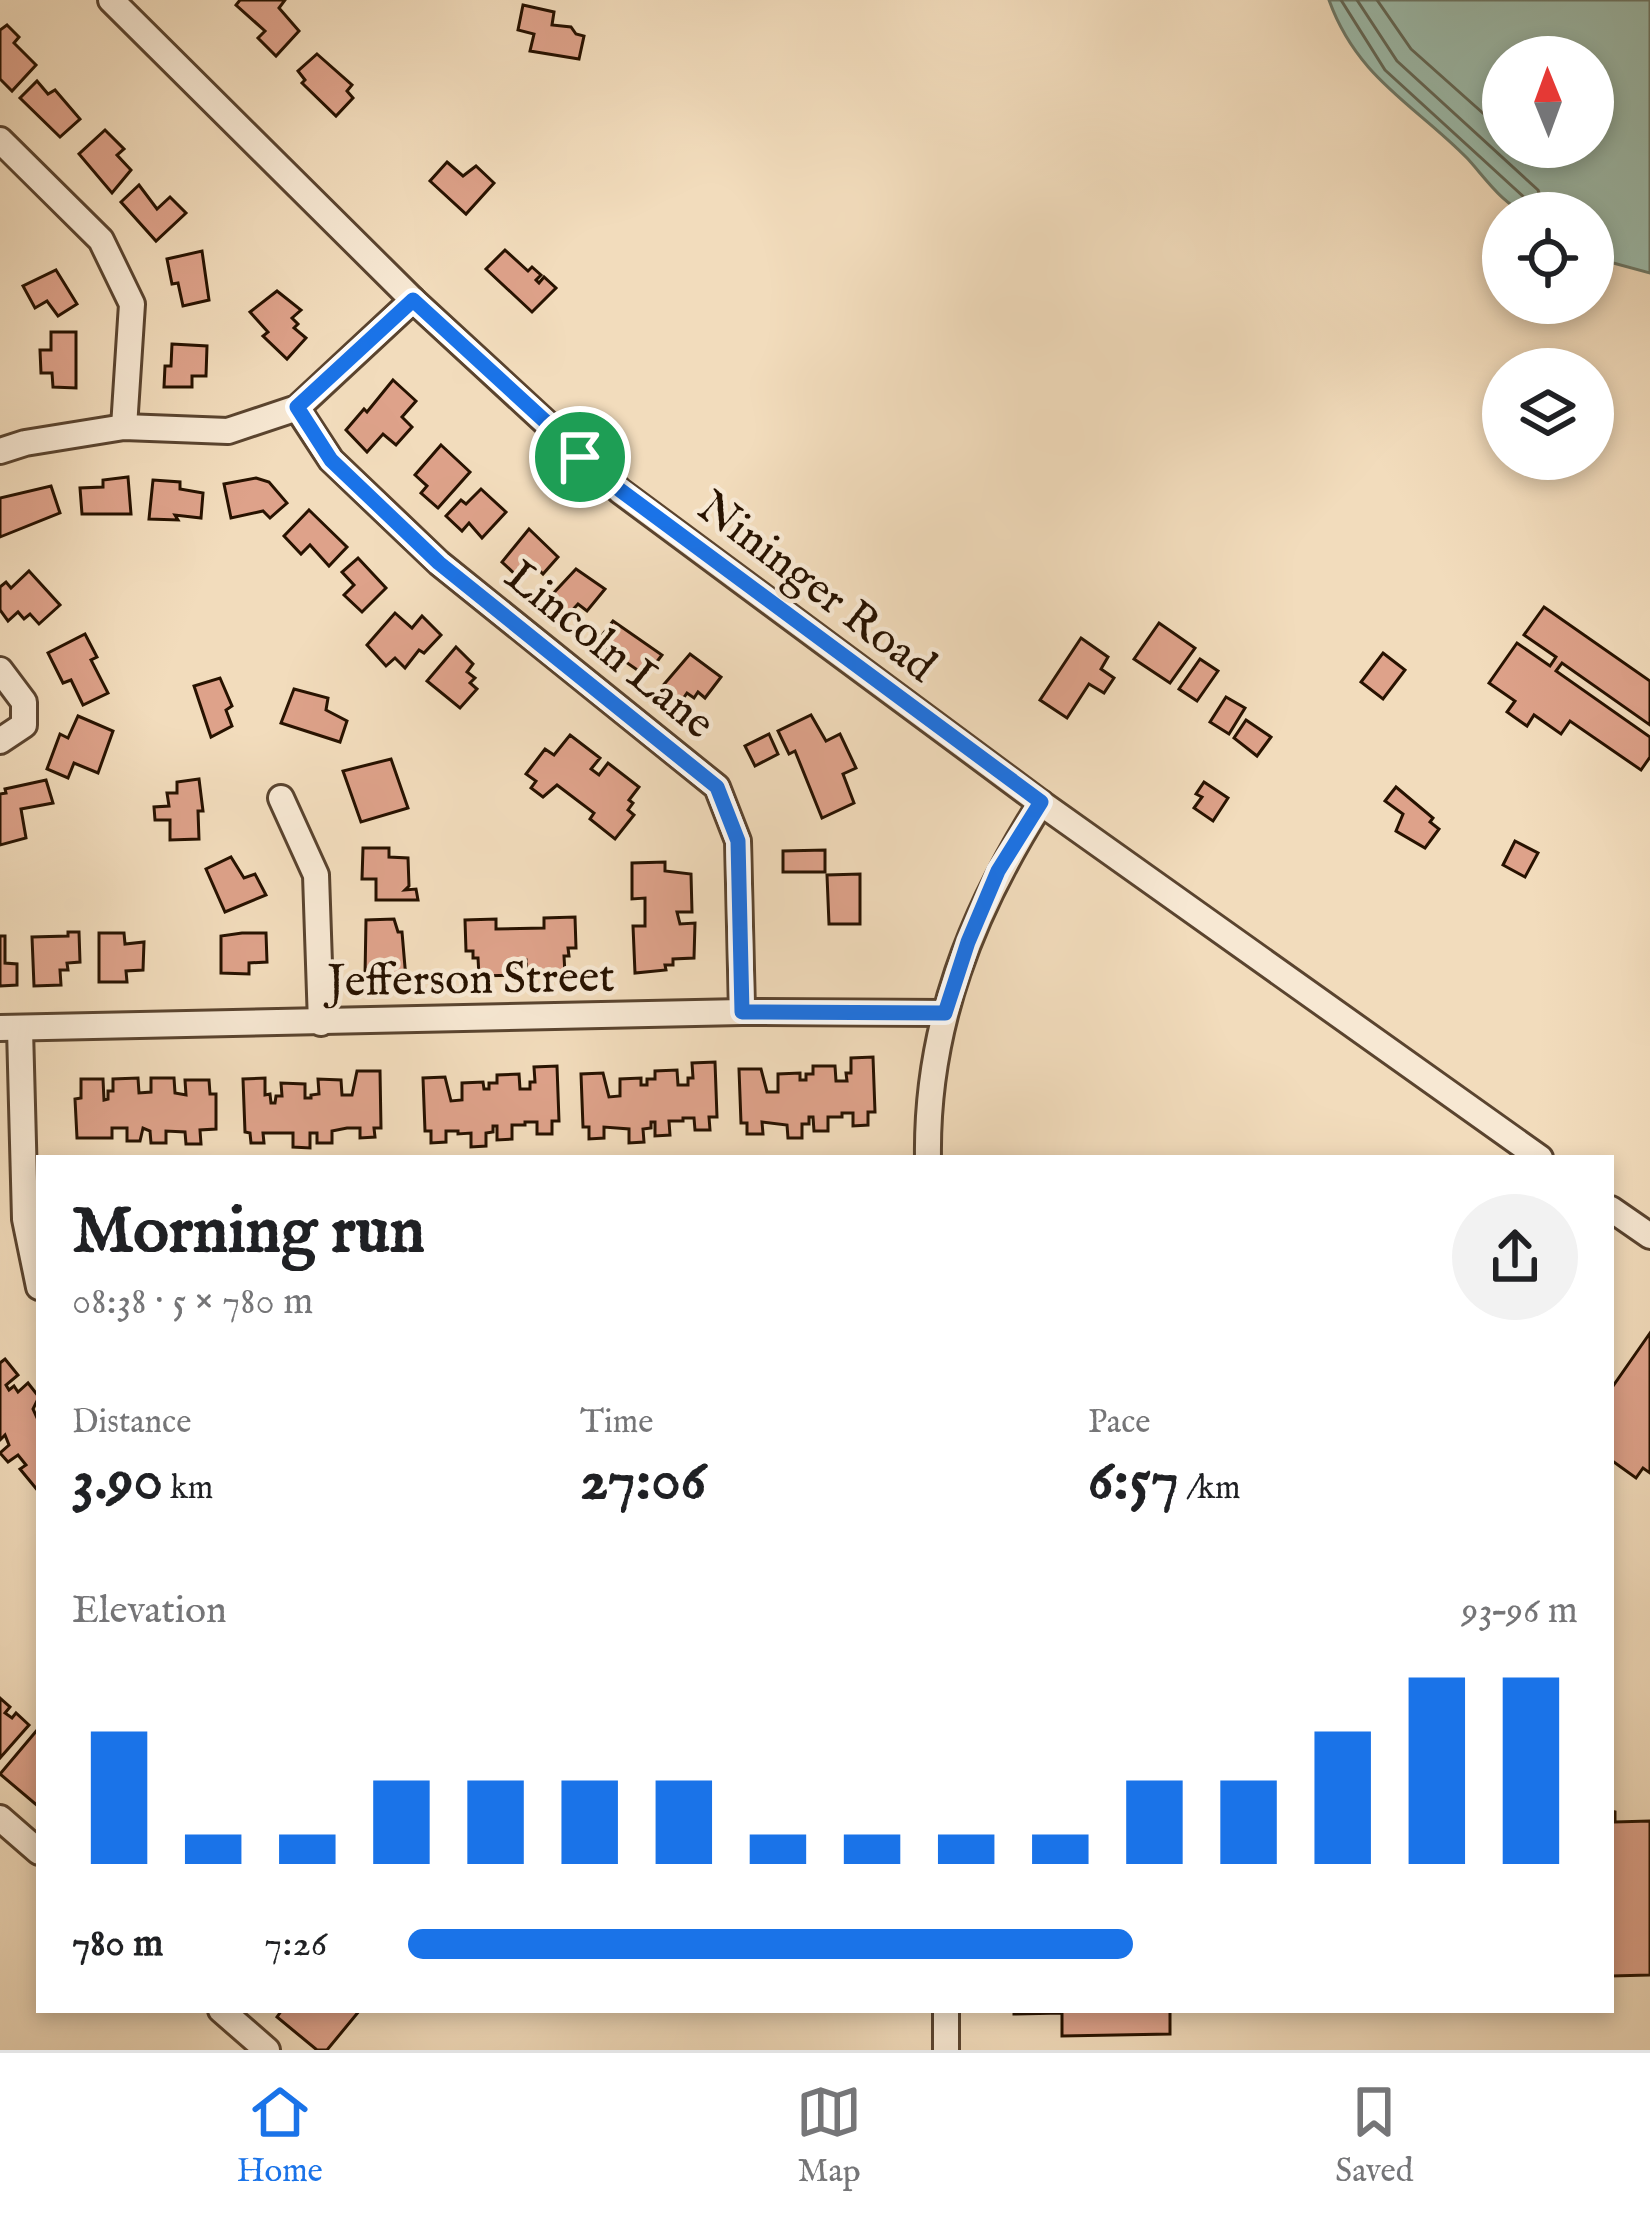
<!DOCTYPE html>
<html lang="en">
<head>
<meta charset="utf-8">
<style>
  body { margin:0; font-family:"IM FELL English",serif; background:#f2f2f2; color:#202124; height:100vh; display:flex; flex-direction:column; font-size:45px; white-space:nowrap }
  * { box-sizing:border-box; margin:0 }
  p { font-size:39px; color:#757577 }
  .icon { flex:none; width:66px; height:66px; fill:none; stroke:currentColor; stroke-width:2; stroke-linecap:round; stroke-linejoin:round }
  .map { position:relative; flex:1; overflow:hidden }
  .details { position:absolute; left:36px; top:1155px; width:1578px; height:858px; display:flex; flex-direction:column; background:#fff; border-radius:0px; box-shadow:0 6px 18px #0003 }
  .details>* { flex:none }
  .needle { width:78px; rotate:359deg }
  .buttons { position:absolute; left:1482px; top:36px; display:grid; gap:24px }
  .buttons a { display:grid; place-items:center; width:132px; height:132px; border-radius:50%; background:#fff; box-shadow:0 6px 18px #0003; font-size:60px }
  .pin { position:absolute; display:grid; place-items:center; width:102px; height:102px; color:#fff; margin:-51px; border:6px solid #fff; border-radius:50%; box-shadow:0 3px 12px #0007 }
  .round { display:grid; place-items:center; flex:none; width:126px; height:126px; border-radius:63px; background:#f2f2f2 }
  .summary { display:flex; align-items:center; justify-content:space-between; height:204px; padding:0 36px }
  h1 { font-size:66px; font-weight:700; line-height:90px }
  .stats { display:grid; grid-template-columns:repeat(3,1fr); gap:18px; height:204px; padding:12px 36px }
  .stats div { display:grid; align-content:center }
  .stats b { font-size:60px; font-weight:700 }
  .stats small { font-size:33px; font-weight:400 }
  .stats p { font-size:33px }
  .chart { height:336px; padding:24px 36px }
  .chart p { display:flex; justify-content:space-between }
  .chart svg { width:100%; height:216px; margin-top:12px; stroke:#1a73e8; stroke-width:6 }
  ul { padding:0 36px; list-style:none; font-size:39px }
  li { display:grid; grid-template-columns:192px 144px 1fr; align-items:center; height:90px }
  li i { height:30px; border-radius:15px; background:#1a73e8 }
  .dock { display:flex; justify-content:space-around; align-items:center; height:168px; border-top:3px solid #e0e0e0; background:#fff; font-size:33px; color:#757577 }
  .dock a { display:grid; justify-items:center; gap:6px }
  .dock .current { color:#1a73e8 }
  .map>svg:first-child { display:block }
  .water { fill:#9cbcac; stroke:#6d7867; stroke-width:3; fill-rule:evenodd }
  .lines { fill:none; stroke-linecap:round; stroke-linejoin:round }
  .shore { stroke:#626756; stroke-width:3 }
  .building { fill:#dea28a; stroke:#271200; stroke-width:3 }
  .minor-casing { stroke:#5a442f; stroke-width:30 }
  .minor { stroke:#f7e8d3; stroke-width:24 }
  .route-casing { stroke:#fff; stroke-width:24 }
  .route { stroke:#1a73e8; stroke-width:15 }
  .labels { text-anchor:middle; stroke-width:9; stroke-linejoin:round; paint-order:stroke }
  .street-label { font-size:45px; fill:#271200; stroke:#f7e8d3 }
</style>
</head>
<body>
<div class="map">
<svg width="1650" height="2050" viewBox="0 0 1650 2050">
  <rect width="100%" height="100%" fill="#f2dcbc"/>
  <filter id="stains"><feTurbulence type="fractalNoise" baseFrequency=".00167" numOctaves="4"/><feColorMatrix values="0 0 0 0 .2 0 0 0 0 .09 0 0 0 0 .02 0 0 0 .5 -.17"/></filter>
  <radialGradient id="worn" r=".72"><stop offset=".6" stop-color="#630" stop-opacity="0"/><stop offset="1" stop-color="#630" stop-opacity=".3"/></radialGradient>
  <path class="water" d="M1329 0H1650V273L1606 261 1593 254V213C1573 213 1548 217 1528 213 1505 208 1483 175 1467 158 1414 104 1357 78 1329 0ZM1503 57H1593V147H1503Z"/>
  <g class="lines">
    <g class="shore">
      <polyline points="1341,0 1385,70 1526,199 1531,213"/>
      <polyline points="1357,0 1397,61 1538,190 1546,213"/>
      <polyline points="1377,0 1411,49 1503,131"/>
    </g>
  </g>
  <g class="building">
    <polygon points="240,0 285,0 279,8 299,31 276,56 258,38 265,31 236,5"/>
    <polygon points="523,5 554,12 552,25 571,27 576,34 584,36 579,59 530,51 534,34 518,30"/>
    <polygon points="7,25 19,37 14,43 36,65 12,91 0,79 0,30"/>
    <polygon points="317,54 352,85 347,91 353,98 336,116 302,83 305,80 298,71"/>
    <polygon points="37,81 48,94 55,90 80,119 60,137 20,98"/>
    <polygon points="105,130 124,149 117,155 131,170 112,193 79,154"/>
    <polygon points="447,162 463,176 476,166 494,183 466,214 430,181"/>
    <polygon points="139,185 157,209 170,197 186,213 156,241 121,202"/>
    <polygon points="505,250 528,271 532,267 541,275 536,280 539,283 544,277 556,288 532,312 486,269"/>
    <polygon points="202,251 209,300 183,306 178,283 172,284 167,259"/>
    <polygon points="56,270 77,304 58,316 47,301 35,308 23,286"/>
    <polygon points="277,291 301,310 292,318 298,324 294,328 306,338 287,359 263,336 268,332 250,312"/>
    <polygon points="51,332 76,332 76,388 53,387 52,373 41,373 40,350 51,350"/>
    <polygon points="172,344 207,346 206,376 192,376 192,387 164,387 165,366 171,366"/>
    <polygon points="393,380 416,401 402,417 412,427 396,445 383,434 367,452 346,430 364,409 367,412"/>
    <polygon points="441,445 470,472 438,508 421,493 427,486 415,475"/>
    <polygon points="128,477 131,514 82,514 80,488 103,487 103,480"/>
    <polygon points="256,478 269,482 287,503 270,518 263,511 231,518 224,484"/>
    <polygon points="153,480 180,482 180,489 203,493 201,518 175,515 178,520 149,519"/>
    <polygon points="51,486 60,513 0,537 0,498"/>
    <polygon points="481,489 506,512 482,538 469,523 462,531 446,516 461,500 466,504"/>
    <polygon points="309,510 347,547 329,566 310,545 301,554 284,536"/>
    <polygon points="529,529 558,557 543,574 530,561 517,576 502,562"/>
    <polygon points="358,558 386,588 362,612 344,595 354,585 342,572"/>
    <polygon points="576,569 605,589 587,611 578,604 567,616 547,600"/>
    <polygon points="29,571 60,605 39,624 30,614 24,619 18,612 8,621 0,610 0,587 6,582 11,588"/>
    <polygon points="1544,607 1650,681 1650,725 1562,663 1556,671 1650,737 1650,757 1641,770 1570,721 1561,734 1534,715 1527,726 1507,712 1515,701 1489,683 1517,643 1550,666 1556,657 1524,635"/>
    <polygon points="395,613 412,628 422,616 441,635 424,653 419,650 405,668 395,658 386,666 367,645"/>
    <polygon points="613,621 662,655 646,676 597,642"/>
    <polygon points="1159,623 1195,648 1170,683 1134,659"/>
    <polygon points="85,634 97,657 91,660 108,693 83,705 71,680 63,683 48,653"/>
    <polygon points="1081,638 1108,657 1101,669 1114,678 1104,693 1089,684 1067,718 1040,700"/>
    <polygon points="456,647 473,664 467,672 475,678 470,683 477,689 460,708 427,681"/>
    <polygon points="1383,653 1405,670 1383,699 1361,682"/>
    <polygon points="690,654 721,677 705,698 698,692 694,698 687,693 680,703 660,689"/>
    <polygon points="1200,659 1218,671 1197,701 1179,689"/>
    <polygon points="220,678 232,706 226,710 232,726 211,737 194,686"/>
    <polygon points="294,689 328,698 326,710 347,721 340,742 281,723"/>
    <polygon points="1226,697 1245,708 1229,734 1210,722"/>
    <polygon points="811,715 826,741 840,734 856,768 843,774 854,803 822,818 795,751 789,754 778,731"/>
    <polygon points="78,716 113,731 98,773 74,763 68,778 47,769 60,734 68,738"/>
    <polygon points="1246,720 1271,737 1257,756 1234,738"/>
    <polygon points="769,734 778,754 755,766 745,746"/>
    <polygon points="570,735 600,758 591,769 599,775 608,763 639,787 629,800 633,803 628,810 634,815 615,839 590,819 594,813 557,785 543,797 531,788 536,781 526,774 545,749 554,755"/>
    <polygon points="391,759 408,808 361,822 343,771"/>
    <polygon points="199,779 203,811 198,811 199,839 170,840 170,820 155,820 154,807 169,806 167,793 177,793 177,782"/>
    <polygon points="46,780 53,803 21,809 26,838 0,845 0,794 6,793 5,789"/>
    <polygon points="1204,782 1228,798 1213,821 1194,808 1202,797 1196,794"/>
    <polygon points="1396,787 1433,818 1430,822 1439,829 1425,848 1396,831 1403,814 1385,801"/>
    <polygon points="1515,841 1538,853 1525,877 1503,865"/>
    <polygon points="363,848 389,848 389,857 408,858 409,886 405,890 416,889 418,900 376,900 376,879 362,879"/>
    <polygon points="825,850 825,872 783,872 783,851"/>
    <polygon points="231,857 244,878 255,874 266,895 225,912 206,869"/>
    <polygon points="665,862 665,871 691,874 692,912 677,912 680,924 695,923 694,958 673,959 673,965 665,965 666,970 635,973 633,926 645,926 645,898 632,899 632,863"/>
    <polygon points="860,874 860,924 829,924 827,875"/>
    <polygon points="575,917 576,948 568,948 569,956 564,956 565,974 527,976 526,960 516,961 516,975 479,976 478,958 473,958 473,951 466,951 465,920 496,919 496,929 544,928 544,918"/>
    <polygon points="394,919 398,932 402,932 406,979 365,976 366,920"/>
    <polygon points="68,932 79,932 80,962 67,963 68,970 60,970 61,985 34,986 32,937 68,936"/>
    <polygon points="99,933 124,933 125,944 144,942 143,970 126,971 127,982 99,982"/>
    <polygon points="242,933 266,933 267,962 249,963 249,974 221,973 221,936"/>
    <polygon points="0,936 5,936 5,963 17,964 17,985 0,986"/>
    <polygon points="873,1057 875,1112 868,1112 868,1125 853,1126 853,1113 842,1113 842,1117 828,1117 828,1131 814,1131 813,1117 809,1117 809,1124 802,1124 802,1138 788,1138 787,1125 762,1122 763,1134 747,1134 747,1123 741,1123 739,1069 761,1069 767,1092 778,1092 778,1074 800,1073 800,1080 806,1080 806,1074 813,1074 813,1066 835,1066 836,1081 847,1081 846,1073 851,1073 851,1058"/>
    <polygon points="715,1062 717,1117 709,1117 710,1130 695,1130 694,1118 683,1118 683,1121 669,1121 670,1135 655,1136 655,1122 651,1122 651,1128 643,1129 644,1142 629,1143 629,1129 604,1127 604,1138 589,1139 589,1127 583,1127 581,1074 603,1073 609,1097 620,1096 620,1079 641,1078 641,1085 647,1085 647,1079 655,1079 655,1071 677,1070 678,1085 688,1085 688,1078 693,1078 692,1063"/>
    <polygon points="557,1066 559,1121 552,1121 552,1134 537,1134 537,1122 525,1122 525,1125 512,1125 512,1139 497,1140 497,1126 493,1126 493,1132 486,1133 486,1146 471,1147 471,1133 458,1134 458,1131 446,1131 446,1142 431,1143 431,1131 425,1131 423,1078 445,1077 451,1101 462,1100 462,1083 483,1082 484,1089 489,1089 489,1083 497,1083 497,1075 519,1074 520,1089 530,1089 530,1082 535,1082 534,1067"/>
    <polygon points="357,1071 380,1071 381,1128 374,1128 375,1137 360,1138 360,1128 347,1128 332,1131 332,1143 317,1143 317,1133 310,1133 310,1148 293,1147 293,1133 263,1133 264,1143 251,1143 250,1133 245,1132 243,1079 265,1078 265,1095 270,1094 271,1103 275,1103 276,1096 282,1096 281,1083 305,1084 305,1098 311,1098 311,1095 319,1094 318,1079 341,1080 342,1095 352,1095"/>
    <polygon points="138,1078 139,1093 151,1092 151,1078 174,1078 175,1093 186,1095 185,1080 209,1080 210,1094 216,1094 216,1129 200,1130 201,1144 186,1144 185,1132 166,1131 166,1143 151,1143 150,1131 143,1128 140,1141 127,1141 127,1128 112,1128 112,1138 77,1138 75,1099 81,1098 81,1079 103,1079 104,1100 108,1099 108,1091 113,1091 113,1079"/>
    <polygon points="1650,1333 1650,1473 1643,1468 1636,1478 1611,1460 1611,1389"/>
    <polygon points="5,1359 18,1375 6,1385 9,1390 14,1386 18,1392 28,1383 39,1397 33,1409 39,1422 39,1492 20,1469 26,1465 18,1455 8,1462 0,1453 9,1445 5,1435 0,1440 0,1363"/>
    <polygon points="0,1698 10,1707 5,1713 12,1718 16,1713 29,1725 0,1758"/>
    <polygon points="38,1729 39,1731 39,1807 0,1774"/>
    <polygon points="1611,1811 1615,1812 1615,1822 1650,1821 1650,1975 1611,1976"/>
    <polygon points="282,2010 360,2010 327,2050 317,2050 277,2017"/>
    <polygon points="1014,2010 1170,2010 1170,2034 1062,2036 1062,2013 1014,2014"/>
  </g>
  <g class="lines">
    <defs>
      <g id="minor">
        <polyline points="111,0 413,300 620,491 1041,803 1540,1158"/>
        <polyline points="0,140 101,240 132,304 124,427"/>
        <polyline points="297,408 331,460 439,563 717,787 738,841 742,1012"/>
        <polyline points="0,451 25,443 124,427 228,431 297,408 413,300"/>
        <polyline points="0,670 24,702 24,725 0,741"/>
        <polyline points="281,798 316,875 321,1023"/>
        <polyline points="0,1028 742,1012 945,1013"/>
        <polyline points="20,1029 25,1219 39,1287"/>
        <path d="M928 1158C926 1026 972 912 1041 803"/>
        <polyline points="1611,1209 1650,1236"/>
        <polyline points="0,1818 39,1852"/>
        <polyline points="221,2010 267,2050"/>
        <polyline points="946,2010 946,2050"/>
      </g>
    </defs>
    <use href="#minor" class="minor-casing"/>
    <use href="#minor" class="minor"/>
  </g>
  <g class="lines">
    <defs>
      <polygon id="route" points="413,300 620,490 1041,802 998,871 968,942 945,1013 742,1012 738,841 717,787 439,563 331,460 297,407"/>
    </defs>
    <use href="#route" class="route-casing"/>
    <use href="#route" class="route"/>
  </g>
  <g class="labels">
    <g class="street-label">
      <text transform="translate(818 585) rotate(37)" y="16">Nininger Road</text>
      <text transform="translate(611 648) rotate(39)" y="16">Lincoln Lane</text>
      <text transform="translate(471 977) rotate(-1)" y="16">Jefferson Street</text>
    </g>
  </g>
  <rect width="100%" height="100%" filter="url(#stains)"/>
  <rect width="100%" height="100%" fill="url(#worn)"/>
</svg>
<div class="buttons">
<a><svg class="needle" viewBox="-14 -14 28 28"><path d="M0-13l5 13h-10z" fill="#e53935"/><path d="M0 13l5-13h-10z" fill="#757577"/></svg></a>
<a><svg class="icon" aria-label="locate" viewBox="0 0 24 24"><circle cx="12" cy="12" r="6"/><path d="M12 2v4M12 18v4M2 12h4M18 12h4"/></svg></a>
<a><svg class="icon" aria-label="layers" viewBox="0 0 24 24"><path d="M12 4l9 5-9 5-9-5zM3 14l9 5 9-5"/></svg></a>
</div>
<div class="pin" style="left:580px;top:457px;background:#1e9e55"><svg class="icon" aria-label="arrive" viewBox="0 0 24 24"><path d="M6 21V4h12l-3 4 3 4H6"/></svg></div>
<section class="details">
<div class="summary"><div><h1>Morning run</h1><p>08:38 · 5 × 780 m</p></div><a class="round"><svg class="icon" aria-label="share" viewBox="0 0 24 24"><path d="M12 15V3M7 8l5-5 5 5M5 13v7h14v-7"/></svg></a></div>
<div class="stats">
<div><p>Distance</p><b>3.90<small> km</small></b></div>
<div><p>Time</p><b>27:06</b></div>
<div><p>Pace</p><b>6:57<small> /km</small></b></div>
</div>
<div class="chart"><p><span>Elevation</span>93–96 m</p>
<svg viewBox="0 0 160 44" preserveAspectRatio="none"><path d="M5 44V17M15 44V38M25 44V38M35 44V27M45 44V27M55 44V27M65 44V27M75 44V38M85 44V38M95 44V38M105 44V38M115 44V27M125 44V27M135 44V17M145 44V6M155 44V6"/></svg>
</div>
<ul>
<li><b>780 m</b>7:26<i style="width:62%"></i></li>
</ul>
</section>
</div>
<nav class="dock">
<a class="current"><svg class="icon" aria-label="home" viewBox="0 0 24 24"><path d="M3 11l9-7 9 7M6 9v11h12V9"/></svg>Home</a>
<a><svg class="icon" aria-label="map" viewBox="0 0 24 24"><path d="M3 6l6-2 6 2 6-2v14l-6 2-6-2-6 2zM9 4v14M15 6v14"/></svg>Map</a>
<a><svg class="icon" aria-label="saved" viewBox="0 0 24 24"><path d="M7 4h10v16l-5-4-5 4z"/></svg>Saved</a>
</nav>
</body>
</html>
